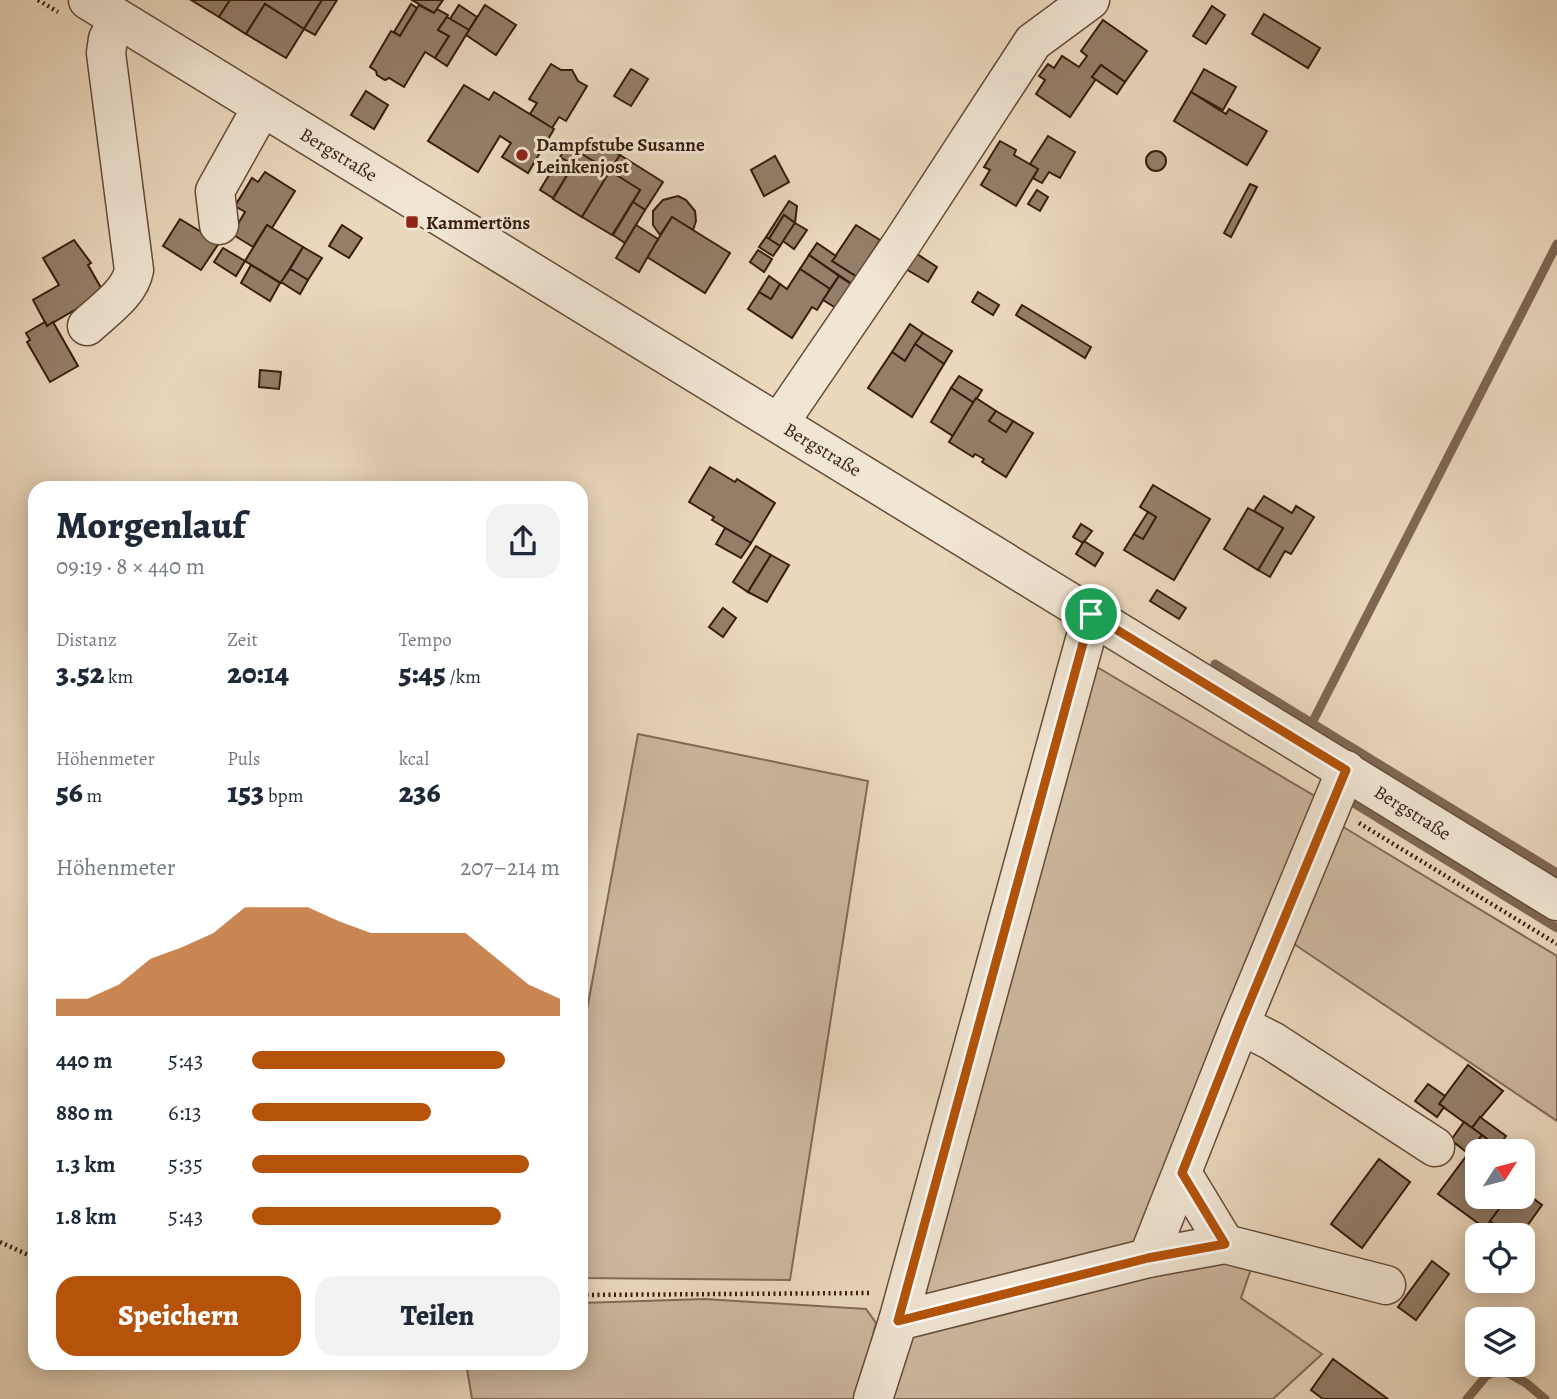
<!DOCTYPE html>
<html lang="de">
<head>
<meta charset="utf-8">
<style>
  body { margin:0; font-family:Alegreya,serif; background:#f2f2f3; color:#1f2937; height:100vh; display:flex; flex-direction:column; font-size:26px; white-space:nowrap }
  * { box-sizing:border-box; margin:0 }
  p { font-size:23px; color:#747a83 }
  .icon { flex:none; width:38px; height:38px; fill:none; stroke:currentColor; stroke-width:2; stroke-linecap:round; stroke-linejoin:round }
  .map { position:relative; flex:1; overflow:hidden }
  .panel { position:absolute; left:28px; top:481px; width:560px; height:889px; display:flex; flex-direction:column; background:#fff; border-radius:21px; box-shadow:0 4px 18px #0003 }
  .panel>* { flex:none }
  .needle { width:46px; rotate:54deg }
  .fabs { position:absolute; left:1465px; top:1139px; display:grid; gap:14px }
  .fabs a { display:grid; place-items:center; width:70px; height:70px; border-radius:14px; background:#fff; box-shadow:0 4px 18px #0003; font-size:35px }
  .pin { position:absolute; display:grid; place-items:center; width:60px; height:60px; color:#fff; margin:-30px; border:4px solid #fff; border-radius:50%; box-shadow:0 2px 7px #0007 }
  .round { display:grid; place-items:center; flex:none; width:74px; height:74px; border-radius:21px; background:#f2f2f3 }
  .headline { display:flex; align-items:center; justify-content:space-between; height:119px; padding:0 28px }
  h1 { font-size:38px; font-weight:800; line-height:52px }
  .stats { display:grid; grid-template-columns:repeat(3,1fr); gap:10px; height:119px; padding:7px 28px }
  .stats div { display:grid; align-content:center }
  .stats b { font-size:30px; font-weight:800 }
  .stats small { font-size:19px; font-weight:400 }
  .stats p { font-size:19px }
  .chart { height:196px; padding:14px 28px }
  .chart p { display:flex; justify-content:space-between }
  .chart svg { width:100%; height:126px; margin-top:7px; fill:#b45309; opacity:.7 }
  .primary-button { display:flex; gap:14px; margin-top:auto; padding:14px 28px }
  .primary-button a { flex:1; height:80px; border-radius:21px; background:#b45309; color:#fff; font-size:28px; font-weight:800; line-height:80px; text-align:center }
  .primary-button a+a { background:#f2f2f3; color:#1f2937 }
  ul { padding:0 28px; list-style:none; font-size:23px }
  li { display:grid; grid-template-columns:112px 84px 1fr; align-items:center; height:52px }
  li i { height:18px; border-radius:9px; background:#b45309 }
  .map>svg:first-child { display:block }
  .green { fill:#ccb79e; stroke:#826a55; stroke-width:2 }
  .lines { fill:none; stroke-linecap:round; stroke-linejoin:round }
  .stream { stroke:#7e6752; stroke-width:9 }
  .building { fill:#947e68; stroke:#371d0c; stroke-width:2 }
  .minor-casing { stroke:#644c38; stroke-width:41 }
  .path { stroke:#371d0c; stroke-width:4.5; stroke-dasharray:2 3.5; stroke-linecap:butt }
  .minor { stroke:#f1e5d3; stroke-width:38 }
  .route-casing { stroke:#fff; stroke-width:14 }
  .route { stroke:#b45309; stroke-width:9 }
  .poi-dot { fill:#8f2418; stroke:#f1e5d3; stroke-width:2.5 }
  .labels { text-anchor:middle; stroke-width:6; stroke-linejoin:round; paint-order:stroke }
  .poi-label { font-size:19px; font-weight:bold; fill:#371d0c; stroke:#f1e5d3; text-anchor:start }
  .street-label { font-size:19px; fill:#371d0c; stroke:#f1e5d3 }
</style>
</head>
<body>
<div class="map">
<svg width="1557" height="1399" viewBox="0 0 1557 1399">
  <rect width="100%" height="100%" fill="#ead7bc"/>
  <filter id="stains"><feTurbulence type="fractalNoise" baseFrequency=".00286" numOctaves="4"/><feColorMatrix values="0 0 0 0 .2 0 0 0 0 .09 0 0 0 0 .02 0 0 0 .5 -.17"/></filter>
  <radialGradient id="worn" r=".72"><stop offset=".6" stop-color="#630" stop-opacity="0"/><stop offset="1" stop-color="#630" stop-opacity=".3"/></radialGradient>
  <g class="green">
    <polygon points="1097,667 1318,798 1154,1217 1124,1254 932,1298 918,1284"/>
    <polygon points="638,734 868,781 790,1280 581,1278 581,1042"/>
    <polygon points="1340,825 1557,956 1557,1121 1288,940"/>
    <polygon points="1188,1257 1252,1266 1241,1298 1322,1354 1273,1399 888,1399 916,1328"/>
    <polygon points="705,1299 866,1309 876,1323 857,1399 472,1399 466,1363 581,1363 581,1303"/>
  </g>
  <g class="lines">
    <g class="stream">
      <polyline points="1215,664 1557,873"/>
      <polyline points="1312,723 1557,244"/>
      <polyline points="1352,802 1557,928"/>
      <polyline points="1467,1399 1486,1376 1501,1369 1526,1383 1545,1399"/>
    </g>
  </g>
  <g class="building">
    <polygon points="191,0 230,0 219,17"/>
    <polygon points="230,0 322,0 304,29 265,4 246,34 219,17"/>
    <polygon points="322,0 337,0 315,35 304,29"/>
    <polygon points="412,0 443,0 434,13"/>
    <polygon points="265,4 304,29 286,58 246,34"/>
    <polygon points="411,4 417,8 400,36 394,32"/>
    <polygon points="419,5 434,13 437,9 448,15 438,30 449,36 435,58 425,52 404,87 389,78 385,80 377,75 376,71 370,67 391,31 400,36"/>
    <polygon points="459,5 477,17 469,30 450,19"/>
    <polygon points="485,5 516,25 496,55 466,35"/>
    <polygon points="1212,6 1225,15 1206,44 1193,36"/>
    <polygon points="1264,14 1320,48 1308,68 1252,34"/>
    <polygon points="447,17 469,30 447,66 435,58 449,36 438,30"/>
    <polygon points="1103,20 1147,51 1125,82 1101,65 1092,77 1096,79 1070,117 1036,94 1045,80 1039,76 1048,64 1054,68 1062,56 1079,67 1087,56 1081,51"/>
    <polygon points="551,64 561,70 572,70 578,81 587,86 566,121 559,117 552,128 530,114 537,103 529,99"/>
    <polygon points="1101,65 1125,82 1117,94 1092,77"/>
    <polygon points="631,69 648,79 631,106 614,96"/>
    <polygon points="1204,69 1236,87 1223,110 1191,92"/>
    <polygon points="464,85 489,100 494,92 554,129 528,173 502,157 511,143 500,136 478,172 428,141"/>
    <polygon points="366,91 388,105 374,129 351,115"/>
    <polygon points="1191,92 1226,114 1229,109 1267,131 1247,165 1174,121"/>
    <polygon points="1048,136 1075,152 1060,178 1049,172 1042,183 1033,178 1038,169 1030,164"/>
    <polygon points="590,137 620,155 610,171 580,153"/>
    <polygon points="1000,141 1016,150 1014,155 1038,169 1016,206 981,185 990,170 984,167"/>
    <polygon points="568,145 580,153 573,165 560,157"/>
    <circle cx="1156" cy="161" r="10"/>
    <polygon points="580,153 610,171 582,217 553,199"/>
    <polygon points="620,155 663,182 645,210 633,202 640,190 610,171"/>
    <polygon points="775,156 789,182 764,196 751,170"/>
    <polygon points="560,157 573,165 553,198 540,190"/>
    <polygon points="610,171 640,190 612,235 582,217"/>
    <polygon points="265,172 295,191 272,228 267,225 253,247 232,234 245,212 235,206 252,178 258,182"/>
    <polygon points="1250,184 1257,187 1231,237 1224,233"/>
    <polygon points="1037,190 1048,197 1040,211 1028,204"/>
    <polygon points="678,196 686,200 695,211 696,221 693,230 672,217 660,235 653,225 653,211 663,200"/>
    <polygon points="789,201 797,206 795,223 784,215 769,239 766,237"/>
    <polygon points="633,202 645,210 625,243 613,235"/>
    <polygon points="784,215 795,223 780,246 769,239"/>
    <polygon points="672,217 730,253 705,293 647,257"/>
    <polygon points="180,219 219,243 201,270 163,246"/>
    <polygon points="795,223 807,230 794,249 783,241"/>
    <polygon points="267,225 303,247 281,283 245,261"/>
    <polygon points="342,225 362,238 349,258 329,246"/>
    <polygon points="636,225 658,239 639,272 616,258"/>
    <polygon points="856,225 880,240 857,277 832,261"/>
    <polygon points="766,237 780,246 773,256 759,247"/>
    <polygon points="74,240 91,263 88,265 104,293 47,326 33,300 59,285 43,258"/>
    <polygon points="817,243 836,256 832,261 857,277 852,284 809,255"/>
    <polygon points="303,247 322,258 308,280 290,269"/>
    <polygon points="223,248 245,261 236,276 214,262"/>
    <polygon points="758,250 772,259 764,272 750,262"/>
    <polygon points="914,252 937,267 928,282 904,268"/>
    <polygon points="809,255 839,276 830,289 800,269"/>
    <polygon points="251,265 280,283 270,301 241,283"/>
    <polygon points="290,269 308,280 300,294 281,282"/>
    <polygon points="800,269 830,289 817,310 812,307 792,338 748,309 759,292 771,299 780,284 787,289"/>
    <polygon points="769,276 780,284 771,299 759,292"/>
    <polygon points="839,276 860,290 844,313 823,300"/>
    <polygon points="978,292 999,305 993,315 972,302"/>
    <polygon points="1022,305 1091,347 1085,358 1016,315"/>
    <polygon points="45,322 47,326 53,322 78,366 50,382 27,342 30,340 26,333"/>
    <polygon points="910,324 923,333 905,361 892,352"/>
    <polygon points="923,333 952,351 944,364 915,344"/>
    <polygon points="915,344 944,364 912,417 868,388 892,352 905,361"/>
    <polygon points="260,370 281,372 279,389 259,387"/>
    <polygon points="959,376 982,390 974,403 951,388"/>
    <polygon points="951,388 974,403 953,436 931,422"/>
    <polygon points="976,398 996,411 989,421 1006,431 1013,421 1033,433 1006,477 982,462 984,459 975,454 973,457 949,442"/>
    <polygon points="996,411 1013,421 1006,432 989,421"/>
    <polygon points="710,467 735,482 737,479 775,503 751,543 712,520 714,517 689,502"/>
    <polygon points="1153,485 1210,519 1174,580 1124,550 1134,534 1143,539 1156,517 1140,507"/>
    <polygon points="1264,496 1292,513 1296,506 1314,517 1291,554 1285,551 1270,577 1258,570 1283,528 1254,511"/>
    <polygon points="1248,508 1283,528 1258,570 1224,549"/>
    <polygon points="1148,512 1156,517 1143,539 1134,534"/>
    <polygon points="1081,524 1092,531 1083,543 1073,537"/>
    <polygon points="725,528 751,543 741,558 716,544"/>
    <polygon points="1084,541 1103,553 1095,566 1076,554"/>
    <polygon points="756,546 771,555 748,592 733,582"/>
    <polygon points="771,555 789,565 767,602 748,592"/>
    <polygon points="1157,590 1186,608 1179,619 1150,601"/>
    <polygon points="723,608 736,618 723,637 709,627"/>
    <polygon points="1468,1065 1503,1091 1472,1128 1439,1104"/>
    <polygon points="1428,1084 1445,1096 1439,1104 1444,1107 1437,1117 1415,1101"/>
    <polygon points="1480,1117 1506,1136 1498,1147 1472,1128"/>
    <polygon points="1464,1122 1482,1135 1469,1154 1451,1140"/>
    <polygon points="1482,1135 1504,1152 1477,1152 1477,1197 1508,1197 1485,1228 1438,1194"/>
    <polygon points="1379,1159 1410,1182 1362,1248 1331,1224"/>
    <polygon points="1522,1190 1542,1205 1520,1236 1510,1236 1490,1221 1508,1197 1522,1197"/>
    <polygon points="1432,1261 1449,1274 1416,1320 1398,1307"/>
    <polygon points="1333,1359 1388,1399 1323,1399 1311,1390"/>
  </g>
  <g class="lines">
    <defs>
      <g id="minor">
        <polyline points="88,0 1557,901"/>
        <polyline points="219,225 215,191 262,107"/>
        <path d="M87 326C104 310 130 293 134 270L106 53 108 39 118 19"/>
        <polyline points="779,423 902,243 1033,42 1090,0"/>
        <polyline points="1240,1025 1272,1041 1435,1147"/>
        <polyline points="1182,1173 1225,1244"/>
        <polyline points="1148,1258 1240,1025 1346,770"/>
        <polyline points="898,1321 1148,1258 1225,1244 1386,1285"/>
        <polyline points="873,1399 898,1321 1092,614"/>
      </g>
    </defs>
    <use href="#minor" class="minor-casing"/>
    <g class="path">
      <polyline points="38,0 58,12"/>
      <polyline points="1359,823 1557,944"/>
      <polyline points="0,1242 35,1258"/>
      <polyline points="581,1295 872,1293"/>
    </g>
    <use href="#minor" class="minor"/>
  </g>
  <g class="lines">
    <defs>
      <polygon id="route" points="1091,614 1346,770 1240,1025 1182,1173 1225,1244 1148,1258 898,1321"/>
    </defs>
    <use href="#route" class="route-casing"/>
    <use href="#route" class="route"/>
  </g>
  <g class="poi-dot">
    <circle cx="522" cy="155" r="7"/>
    <rect x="405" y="215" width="14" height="14" rx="3.5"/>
  </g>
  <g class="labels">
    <g class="poi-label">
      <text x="536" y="151">Dampfstube Susanne<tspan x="536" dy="22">Leinkenjost</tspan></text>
      <text x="426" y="229">Kammertöns</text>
    </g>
    <g class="street-label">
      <text transform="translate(339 154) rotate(31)" y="7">Bergstraße</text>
      <text transform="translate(823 449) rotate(31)" y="7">Bergstraße</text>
      <text transform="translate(1413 812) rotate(32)" y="7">Bergstraße</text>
    </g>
  </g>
  <rect width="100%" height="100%" filter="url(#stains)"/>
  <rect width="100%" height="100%" fill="url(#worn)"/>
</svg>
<div class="fabs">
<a><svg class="needle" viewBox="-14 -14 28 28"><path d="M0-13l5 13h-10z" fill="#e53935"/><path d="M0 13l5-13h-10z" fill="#747a83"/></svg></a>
<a><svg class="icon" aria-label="locate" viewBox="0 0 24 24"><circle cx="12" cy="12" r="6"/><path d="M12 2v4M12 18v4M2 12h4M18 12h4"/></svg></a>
<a><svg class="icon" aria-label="layers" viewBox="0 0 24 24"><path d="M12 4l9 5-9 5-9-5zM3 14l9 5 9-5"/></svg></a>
</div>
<div class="pin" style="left:1091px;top:614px;background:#1e9e55"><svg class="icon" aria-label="arrive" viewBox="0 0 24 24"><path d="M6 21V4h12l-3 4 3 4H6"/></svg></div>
<section class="panel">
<div class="headline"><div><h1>Morgenlauf</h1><p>09:19 · 8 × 440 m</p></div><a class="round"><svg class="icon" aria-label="share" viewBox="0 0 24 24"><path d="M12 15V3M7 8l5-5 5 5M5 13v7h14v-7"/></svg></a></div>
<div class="stats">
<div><p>Distanz</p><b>3.52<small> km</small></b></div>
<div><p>Zeit</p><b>20:14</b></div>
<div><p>Tempo</p><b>5:45<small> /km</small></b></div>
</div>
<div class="stats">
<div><p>Höhenmeter</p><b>56<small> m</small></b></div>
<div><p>Puls</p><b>153<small> bpm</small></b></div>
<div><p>kcal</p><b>236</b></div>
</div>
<div class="chart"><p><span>Höhenmeter</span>207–214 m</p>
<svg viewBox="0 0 160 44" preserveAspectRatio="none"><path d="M0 44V38L10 38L20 33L30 24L40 20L50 15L60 6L70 6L80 6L90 11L100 15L110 15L120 15L130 15L140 24L150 33L160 38V44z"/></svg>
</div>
<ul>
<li><b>440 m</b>5:43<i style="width:82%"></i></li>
<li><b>880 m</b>6:13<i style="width:58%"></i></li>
<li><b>1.3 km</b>5:35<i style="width:90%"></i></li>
<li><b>1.8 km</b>5:43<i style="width:81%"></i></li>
</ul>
<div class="primary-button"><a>Speichern</a><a>Teilen</a></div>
</section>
</div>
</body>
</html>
